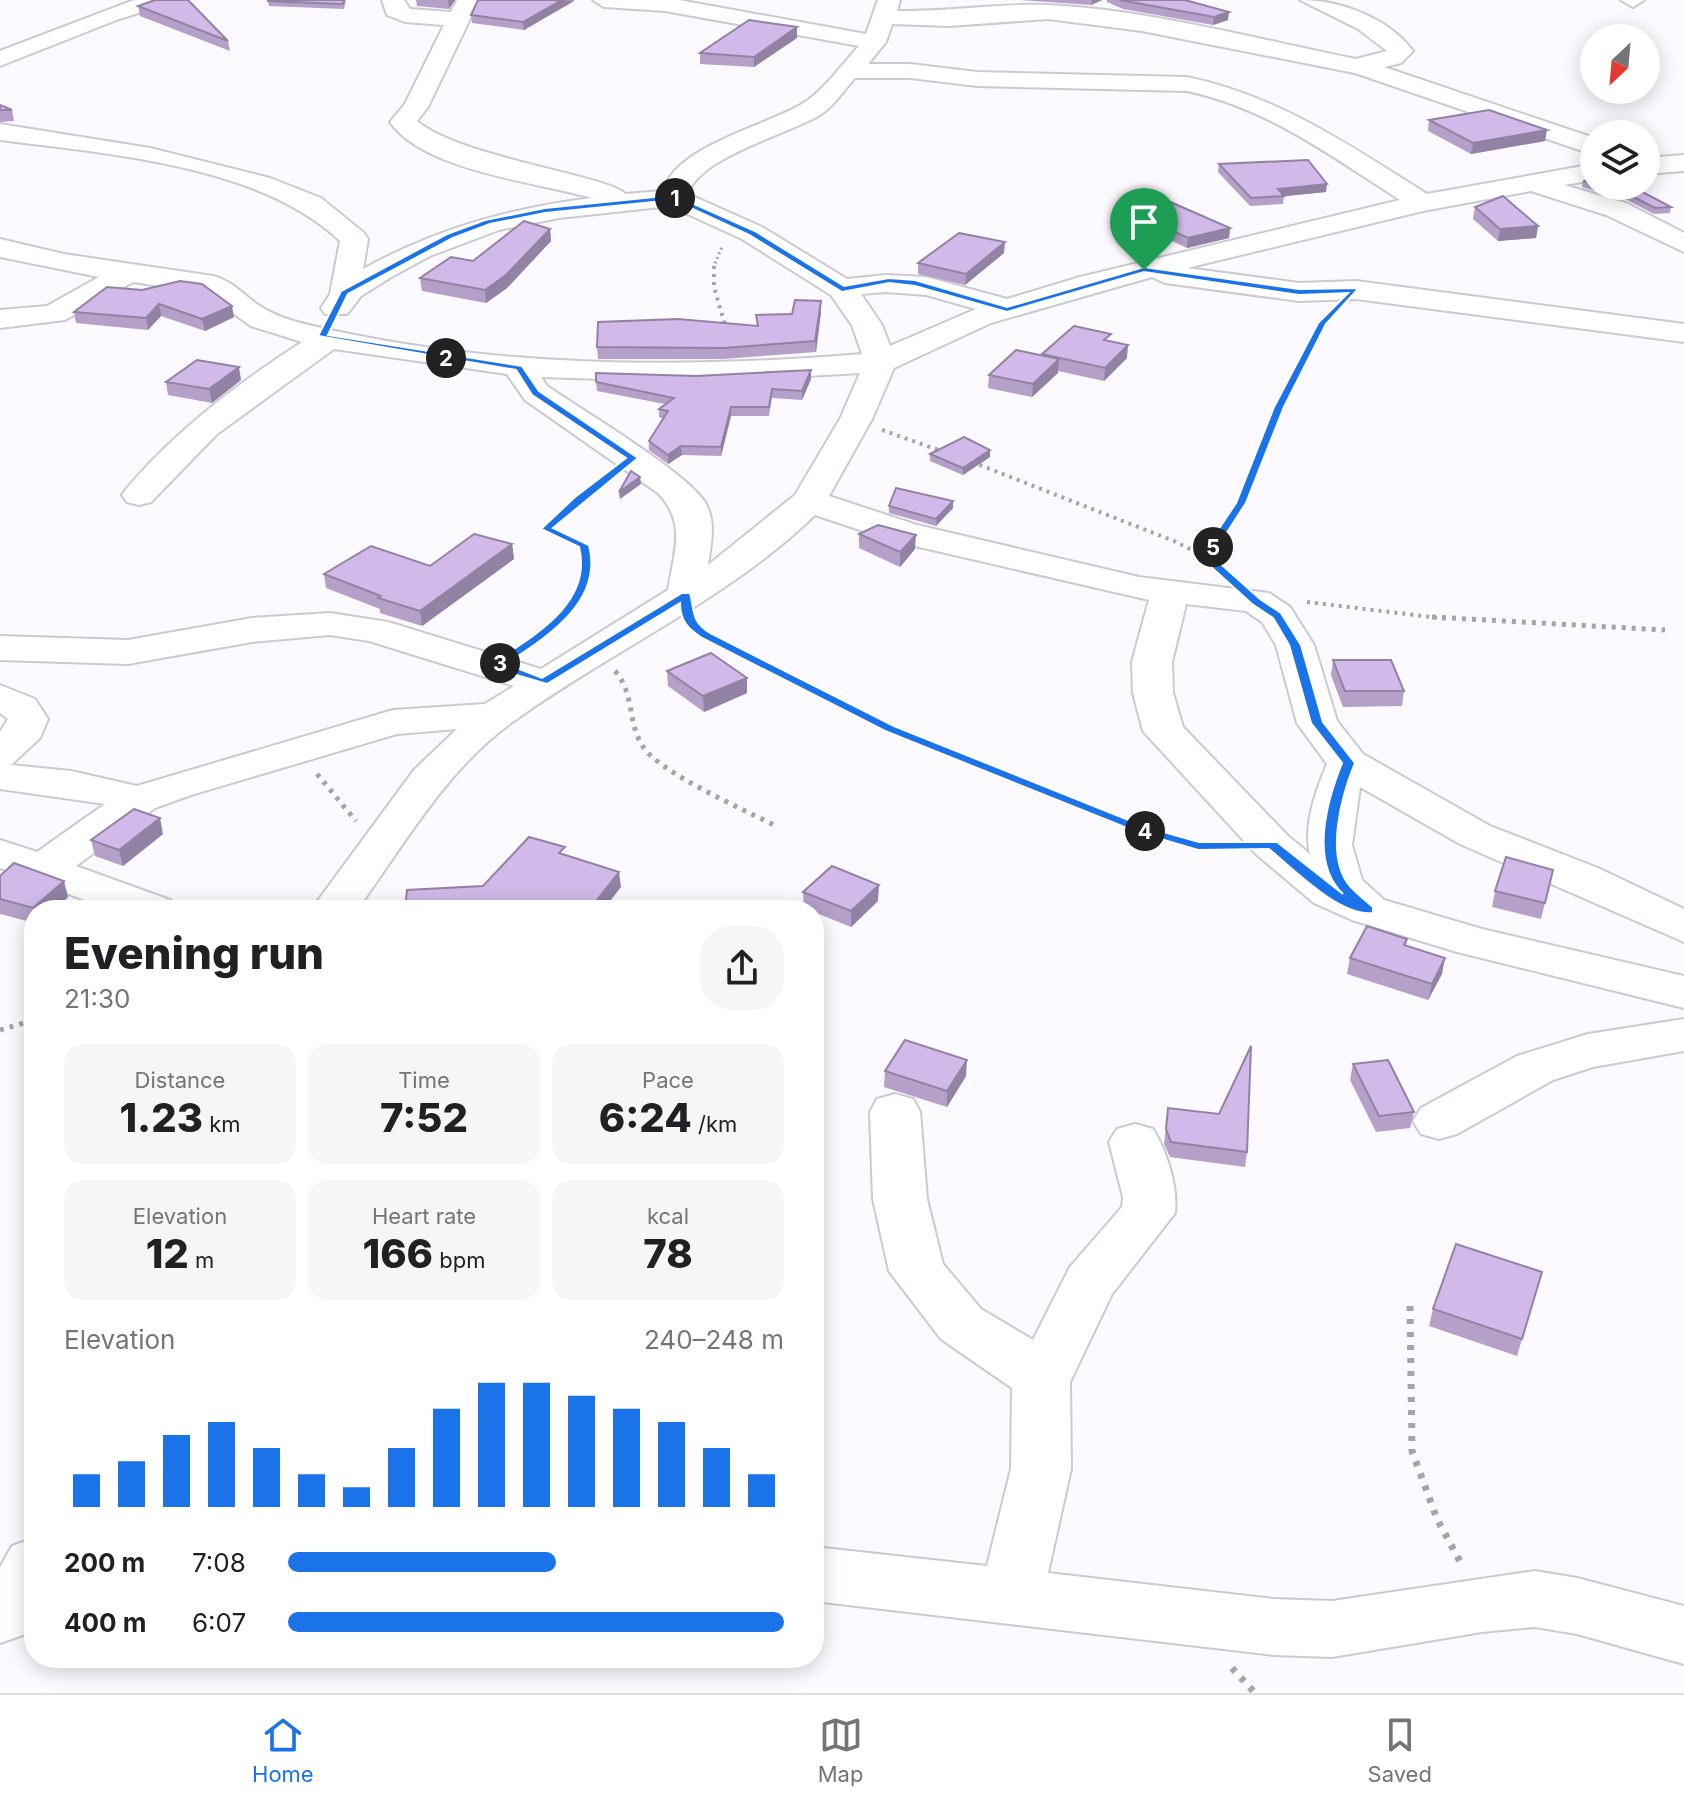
<!DOCTYPE html>
<html lang="en">
<head>
<meta charset="utf-8">
<style>
  body { margin:0; font-family:Inter,sans-serif; background:#f6f6f6; color:#202124; height:100vh; display:flex; flex-direction:column; font-size:30px; white-space:nowrap }
  * { box-sizing:border-box; margin:0 }
  p { font-size:26px; color:#757577 }
  .icon { flex:none; width:44px; height:44px; fill:none; stroke:currentColor; stroke-width:2; stroke-linecap:round; stroke-linejoin:round }
  .map { position:relative; flex:1; overflow:hidden }
  .panel { position:absolute; left:24px; top:900px; width:800px; height:768px; display:flex; flex-direction:column; background:#fff; border-radius:32px; box-shadow:0 4px 20px #0003 }
  .panel>* { flex:none }
  .needle { width:52px; rotate:206deg }
  .fabs { position:absolute; left:1580px; top:24px; display:grid; gap:16px }
  .fabs a { display:grid; place-items:center; width:80px; height:80px; border-radius:50%; background:#fff; box-shadow:0 4px 20px #0003; font-size:40px }
  .pin { position:absolute; display:grid; place-items:center; width:68px; height:68px; color:#fff; margin:-82px -34px; border-radius:50% 50% 50% 0; rotate:-45deg; box-shadow:0 0 8px #0007 }
  .pin .icon { rotate:45deg }
  .km { position:absolute; width:40px; height:40px; margin:-20px; border-radius:50%; background:#222; color:#fff; font-size:22px; line-height:40px; text-align:center }
  .round { display:grid; place-items:center; flex:none; width:84px; height:84px; border-radius:32px; background:#f6f6f6 }
  .overview { display:flex; align-items:center; justify-content:space-between; height:136px; padding:0 40px }
  h1 { font-size:44px; font-weight:800; line-height:60px }
  .metrics { display:grid; grid-template-columns:repeat(3,1fr); gap:12px; height:136px; padding:8px 40px }
  .metrics div { display:grid; align-content:center; border-radius:20px; background:#f6f6f6; text-align:center }
  .metrics b { font-size:40px; font-weight:800 }
  .metrics small { font-size:22px; font-weight:400 }
  .metrics p { font-size:22px }
  .chart { height:224px; padding:16px 40px }
  .chart p { display:flex; justify-content:space-between }
  .chart svg { width:100%; height:144px; margin-top:8px; stroke:#1a73e8; stroke-width:6 }
  ul { padding:0 40px; list-style:none; font-size:26px }
  li { display:grid; grid-template-columns:128px 96px 1fr; align-items:center; height:60px }
  li i { height:20px; border-radius:10px; background:#1a73e8 }
  .menu { display:flex; justify-content:space-around; align-items:center; height:112px; border-top:2px solid #e0e0e0; background:#fff; font-size:22px; color:#757577 }
  .menu a { display:grid; justify-items:center; gap:4px }
  .menu .current { color:#1a73e8 }
  .map>svg:first-child { display:block }
  .lines { fill:none; stroke-linecap:round; stroke-linejoin:round }
  .minor-casing { stroke:#cdc9d3; stroke-width:4 }
  .path-far3 { stroke:#a7a4a9; stroke-width:3; stroke-dasharray:2 3; stroke-linecap:butt }
  .path-far2 { stroke:#a7a4a9; stroke-width:4; stroke-dasharray:3 5; stroke-linecap:butt }
  .path-far1 { stroke:#a7a4a9; stroke-width:5; stroke-dasharray:4 6; stroke-linecap:butt }
  .path { stroke:#a7a4a9; stroke-width:7; stroke-dasharray:5 8; stroke-linecap:butt }
  .minor { fill:#fff; fill-rule:evenodd }
  .wall { fill:#b4a0c8 }
  .shaded-wall { fill:#9282a3 }
  .building { fill:#d1bae9; stroke:#9282a3; stroke-width:2 }
  .route { fill:#1a73e8; stroke:#fff; stroke-width:2; fill-rule:evenodd }
</style>
</head>
<body>
<div class="map">
<svg width="1684" height="1693" viewBox="0 0 1684 1693">
  <rect width="100%" height="100%" fill="#fcf9ff"/>
  <g class="lines">
    <defs>
      <g id="minor">
        <polygon points="134,0 168,0 165,5 119,19 0,66 0,51"/>
        <path d="M382 0H404L410 9 451 12 457 0H479L428 107 417 121C458 157 613 177 625 194L663 191C676 146 763 127 802 104 823 92 842 64 859 46L665 11 604 7 593 0H679L866 34 878 0H900L897 11C948 12 1000 3 1049 5 1151 10 1256 39 1356 59L1387 51 1358 29 1300 0C1339 0 1388 17 1413 51L1401 63 1384 67 1594 138V155L1355 73 1142 31 1048 19 949 26 892 24 886 42 868 64H910L977 72 1187 77C1278 96 1349 145 1427 194L1594 164V180L1564 185 1626 203 1684 233V252L1606 215 1531 191 1423 211 1187 268 1299 283 1356 281 1684 324V342L1356 299 1299 301 1165 283 1152 277 991 323 894 368 872 419 829 496 917 525 1139 577 1269 593 1290 607 1314 645 1337 721 1363 754 1490 826 1598 868 1684 909V942L1460 844 1360 787 1352 845 1362 880 1384 900 1482 929 1684 976V1008L1457 952 1352 920 1314 903 1256 854 1143 731 1133 693 1132 662 1149 600 893 541 815 515C726 601 610 651 511 723 446 770 403 846 357 910H311L414 770 457 729 397 734 191 795 155 808 76 866 170 900 177 910H111L0 868V840L37 852 105 804 0 789V732L8 719 0 713V685L35 699 48 719 40 738 11 765 71 771 137 786 393 710 485 704 514 686 369 641 330 635 252 642 128 664 0 660V636L128 640 252 618 330 613 388 622 541 669 668 590C674 552 687 523 658 493L525 400 507 374 334 349 217 434 151 502 139 505 127 502 122 495 127 488C178 429 237 384 302 342L251 326 205 293 133 282 65 320 0 328V310L47 306 99 277 0 257V239L64 254 213 276C232 281 243 294 258 305 273 315 291 321 309 325 488 368 679 369 862 354L852 325 831 295 742 239 670 206 559 218 499 230 430 256 393 276 361 296 347 314H325L321 308 330 294 340 241C259 164 107 154 0 140V124L150 148 270 178 321 198 364 233 368 239 363 269C436 229 510 208 592 198 537 182 424 171 390 122L405 104 444 25 405 22 387 15ZM855 78H910L977 86 1187 91C1268 108 1332 157 1400 200L1080 277 1007 299 926 277 886 275 847 279 762 227 688 194C699 157 786 135 820 115 833 107 844 90 855 78ZM886 292 926 295 976 309 890 346 882 325 861 294ZM860 373 840 419 795 495 708 565C711 544 716 523 706 504 690 474 580 409 547 386L541 377 696 382ZM1186 604 1246 611 1262 622 1276 645 1297 723 1327 764C1316 790 1303 826 1310 854L1288 836 1183 727 1173 693 1172 662Z"/>
        <polygon points="1621,0 1644,0 1633,7"/>
        <polygon points="1684,155 1684,171 1646,174 1646,158"/>
        <polygon points="1684,1019 1684,1051 1593,1067 1553,1080 1457,1134 1439,1139 1421,1134 1413,1121 1421,1108 1517,1056 1588,1034"/>
        <path d="M895 1094 913 1099 920 1112 927 1199 943 1264 981 1309 1033 1340 1070 1267 1122 1207 1123 1197 1109 1142 1117 1129 1135 1124 1153 1129C1167 1152 1178 1186 1175 1213L1112 1294 1070 1382 1071 1469 1048 1573 1274 1599 1332 1601 1535 1571 1577 1578 1684 1606V1664L1577 1634 1535 1627 1482 1632 1332 1657 1274 1655 814 1601V1547L987 1566 1011 1469 1012 1388 941 1339 889 1271 873 1199 870 1112 877 1099Z"/>
        <polygon points="34,1538 34,1620 23,1635 0,1643 0,1567 12,1546"/>
      </g>
    </defs>
    <use href="#minor" class="minor-casing"/>
    <polyline class="path-far3" points="713,268 722,247"/>
    <g class="path-far2">
      <polyline points="714,266 714,287 726,329"/>
      <polyline points="882,430 944,452"/>
      <polyline points="972,462 1174,541 1206,557 1219,569"/>
      <polyline points="1206,557 1241,503 1279,407 1328,317"/>
      <polyline points="1307,602 1448,619"/>
      <path d="M559 619C580 597 588 575 584 545L546 529 607 477"/>
    </g>
    <g class="path-far1">
      <polyline points="1432,617 1665,630"/>
      <path d="M692 626C828 697 963 768 1109 816 1148 829 1186 846 1227 846"/>
      <polyline points="524,647 561,617"/>
      <path d="M615 671C635 694 627 721 642 745 657 772 743 809 774 825"/>
      <polyline points="317,774 356,821"/>
      <polyline points="0,1030 34,1020"/>
    </g>
    <g class="path">
      <polyline points="1410,1306 1412,1451 1437,1519 1463,1567"/>
      <polyline points="1232,1668 1255,1693"/>
    </g>
    <use href="#minor" class="minor"/>
  </g>
  <g class="wall">
    <polygon points="268,0 346,0 344,9 269,6"/>
    <polygon points="416,0 455,0 449,9 417,6"/>
    <polygon points="478,0 574,0 574,1 524,30 472,23 471,15"/>
    <polygon points="1020,0 1102,0 1091,5"/>
    <polygon points="1107,0 1185,0 1228,20 1213,25 1123,9 1107,2"/>
    <polygon points="138,6 228,41 230,51 140,16"/>
    <polygon points="797,38 754,67 700,64 700,53"/>
    <polygon points="0,105 12,110 14,121 0,122"/>
    <polygon points="1429,120 1545,141 1471,154 1428,131"/>
    <polygon points="1219,164 1326,192 1284,196 1283,204 1250,206 1218,172"/>
    <polygon points="1594,180 1594,186 1631,186 1671,207 1670,213 1654,214 1627,200 1582,187 1583,181"/>
    <polygon points="1118,206 1230,228 1229,238 1187,248 1118,216"/>
    <polygon points="1475,207 1538,226 1536,238 1498,241 1473,219"/>
    <polygon points="550,229 551,241 507,288 486,303 422,291 420,278 473,261"/>
    <polygon points="1004,253 965,285 918,274 918,263"/>
    <polygon points="107,287 234,317 205,331 161,316 148,330 76,323 74,312"/>
    <polygon points="821,312 816,352 723,359 598,359 597,347 757,326 756,315"/>
    <polygon points="1110,342 1127,358 1104,381 1058,371 1058,373 1032,397 988,388 989,375 1042,356 1042,354"/>
    <polygon points="696,376 811,379 802,400 772,398 769,416 731,416 721,456 682,455 668,464 649,450 649,441 664,419 659,417 659,409 665,404 597,391 596,382"/>
    <polygon points="241,380 212,403 168,395 166,382"/>
    <polygon points="930,454 990,457 963,475 930,461"/>
    <polygon points="953,501 953,508 936,526 889,513 889,506"/>
    <polygon points="859,534 915,549 900,567 859,548"/>
    <polygon points="512,544 514,559 422,626 380,613 380,609 326,588 324,574 430,566"/>
    <polygon points="1333,660 1404,691 1402,706 1343,707 1331,675"/>
    <polygon points="667,671 747,693 704,712 668,686"/>
    <polygon points="163,834 123,866 95,856 91,840"/>
    <polygon points="1553,870 1541,919 1492,907 1495,891"/>
    <polygon points="0,876 68,897 54,910 34,910 34,923 0,914"/>
    <polygon points="803,892 878,901 851,927 814,912 814,910 809,910 804,908"/>
    <polygon points="1407,939 1406,945 1442,974 1428,1000 1347,974 1350,958"/>
    <polygon points="1353,1064 1414,1112 1410,1128 1376,1132 1350,1080"/>
    <polygon points="885,1071 966,1076 947,1107 884,1087"/>
    <polygon points="1168,1108 1247,1152 1245,1167 1170,1157 1164,1144"/>
    <polygon points="1542,1272 1517,1356 1429,1326 1433,1309"/>
  </g>
  <g class="shaded-wall">
    <polygon points="448,0 455,0 449,9"/>
    <polygon points="562,0 574,1 524,30 523,22"/>
    <polygon points="1092,0 1102,0 1091,5"/>
    <polygon points="1229,12 1228,20 1213,25 1214,17"/>
    <polygon points="797,27 797,38 754,67 754,57"/>
    <polygon points="1547,130 1545,141 1471,154 1473,143"/>
    <polygon points="1327,184 1326,192 1277,197 1278,189"/>
    <polygon points="1538,226 1536,238 1498,241 1500,229"/>
    <polygon points="1230,228 1229,238 1187,248 1188,238"/>
    <polygon points="550,229 551,241 507,288 486,303 485,290"/>
    <polygon points="1005,242 1004,253 965,285 966,274"/>
    <polygon points="821,301 821,312 816,352 815,341"/>
    <polygon points="159,304 161,316 148,330 146,318"/>
    <polygon points="232,306 234,317 205,331 202,319"/>
    <polygon points="1128,345 1127,358 1104,381 1105,368"/>
    <polygon points="1059,359 1058,373 1032,397 1033,384"/>
    <polygon points="239,367 241,380 212,403 209,389"/>
    <polygon points="811,370 811,379 802,400 802,391"/>
    <polygon points="731,407 731,416 721,456 721,447"/>
    <polygon points="681,446 682,455 668,464 668,455"/>
    <polygon points="990,450 990,457 963,475 963,468"/>
    <polygon points="640,477 641,484 620,499 619,492"/>
    <polygon points="953,501 953,508 936,526 936,519"/>
    <polygon points="916,535 915,549 900,567 900,552"/>
    <polygon points="512,544 514,559 422,626 420,611"/>
    <polygon points="747,678 747,693 704,712 703,696"/>
    <polygon points="160,818 163,834 123,866 119,850"/>
    <polygon points="619,872 621,887 603,910 589,910"/>
    <polygon points="64,881 68,897 54,910 34,910 34,911 33,908"/>
    <polygon points="879,885 878,901 851,927 851,911"/>
    <polygon points="1445,958 1442,974 1428,1000 1432,984"/>
    <polygon points="967,1060 966,1076 947,1107 947,1091"/>
  </g>
  <g class="building">
    <polygon points="155,0 188,0 228,41 138,6"/>
    <polygon points="268,0 344,0 343,4 268,1"/>
    <polygon points="478,0 562,0 523,22 471,15"/>
    <polygon points="1120,0 1185,0 1229,12 1214,17"/>
    <polygon points="749,20 797,27 754,57 700,53"/>
    <polygon points="0,105 12,110 0,110"/>
    <polygon points="1489,110 1547,130 1473,143 1429,120"/>
    <polygon points="1308,160 1327,184 1278,189 1284,196 1251,198 1219,164"/>
    <polygon points="1594,180 1594,184 1583,181"/>
    <polygon points="1600,186 1631,186 1671,207 1655,208 1628,194"/>
    <polygon points="1503,196 1538,226 1500,229 1475,207"/>
    <polygon points="1168,201 1230,228 1188,238 1118,206"/>
    <polygon points="524,221 550,229 506,275 485,290 420,278 451,257 473,261"/>
    <polygon points="959,233 1005,242 966,274 918,263"/>
    <polygon points="180,281 202,284 232,306 202,319 159,304 146,318 74,312 107,287 142,290"/>
    <polygon points="795,300 821,301 815,341 723,348 597,347 598,322 678,319 758,326 756,315 792,314"/>
    <polygon points="1074,326 1111,334 1104,340 1128,345 1105,368 1042,354"/>
    <polygon points="1016,350 1059,359 1033,384 989,375"/>
    <polygon points="197,360 239,367 209,389 166,382"/>
    <polygon points="811,370 802,391 772,389 769,407 731,407 721,447 681,446 668,455 649,441 668,411 659,409 674,398 596,382 596,373 696,376"/>
    <polygon points="964,437 990,450 963,468 930,454"/>
    <polygon points="631,471 640,477 619,492"/>
    <polygon points="896,488 953,501 936,519 889,506"/>
    <polygon points="878,525 916,535 900,552 859,534"/>
    <polygon points="474,534 512,544 420,611 378,598 381,596 324,574 371,546 430,566"/>
    <polygon points="711,653 747,678 703,696 667,671"/>
    <polygon points="1333,660 1391,660 1404,691 1345,691"/>
    <polygon points="134,809 160,818 119,850 91,840"/>
    <polygon points="529,837 565,847 559,853 619,872 589,910 516,910 518,909 497,910 405,910 407,890 483,886"/>
    <polygon points="1506,857 1553,870 1545,903 1495,891"/>
    <polygon points="14,863 64,881 33,908 0,899 0,876"/>
    <polygon points="832,866 879,885 851,911 803,892"/>
    <polygon points="1367,926 1407,939 1404,945 1445,958 1432,984 1350,958"/>
    <polygon points="905,1040 967,1060 947,1091 885,1071"/>
    <polygon points="1251,1046 1247,1152 1171,1142 1166,1129 1168,1108 1219,1114"/>
    <polygon points="1388,1060 1414,1112 1379,1116 1353,1064"/>
    <polygon points="1456,1244 1542,1272 1522,1339 1433,1309"/>
  </g>
  <path class="route" d="M674 195 755 231 844 286 889 278 915 280 1007 307 1144 267 1299 289 1359 288 1326 324 1284 407 1246 503 1212 556 1260 599 1281 613 1301 645 1323 722 1355 763C1342 795 1325 855 1349 885 1356 893 1365 900 1373 907V913C1340 917 1293 869 1269 849L1198 850 1137 832 885 731 702 638C688 629 680 621 680 603L547 684 492 668V663C533 636 593 604 579 547L541 529 575 497 626 458 532 395 516 370 318 336 341 291 447 234 485 220 545 208ZM673 200 749 235 842 292 889 283 915 286 1007 312 1144 272 1299 295 1348 293 1318 323 1274 407 1236 503 1200 557 1252 604 1273 618 1289 645 1311 723 1342 763C1327 800 1309 862 1343 894L1277 842H1199L1146 827 894 726 710 633C691 621 695 612 690 593H682L542 678 506 664C547 637 604 602 589 545L553 528 638 458 539 391 522 366 328 335 348 294 453 238 490 224 545 213Z"/>
</svg>
<div class="fabs">
<a><svg class="needle" viewBox="-14 -14 28 28"><path d="M0-13l5 13h-10z" fill="#e53935"/><path d="M0 13l5-13h-10z" fill="#757577"/></svg></a>
<a><svg class="icon" aria-label="layers" viewBox="0 0 24 24"><path d="M12 4l9 5-9 5-9-5zM3 14l9 5 9-5"/></svg></a>
</div>
<div class="pin" style="left:1144px;top:270px;background:#1e9e55"><svg class="icon" aria-label="arrive" viewBox="0 0 24 24"><path d="M6 21V4h12l-3 4 3 4H6"/></svg></div>
<b class="km" style="left:675px;top:198px">1</b>
<b class="km" style="left:446px;top:358px">2</b>
<b class="km" style="left:500px;top:663px">3</b>
<b class="km" style="left:1145px;top:831px">4</b>
<b class="km" style="left:1213px;top:547px">5</b>
<section class="panel">
<div class="overview"><div><h1>Evening run</h1><p>21:30</p></div><a class="round"><svg class="icon" aria-label="share" viewBox="0 0 24 24"><path d="M12 15V3M7 8l5-5 5 5M5 13v7h14v-7"/></svg></a></div>
<div class="metrics">
<div><p>Distance</p><b>1.23<small> km</small></b></div>
<div><p>Time</p><b>7:52</b></div>
<div><p>Pace</p><b>6:24<small> /km</small></b></div>
</div>
<div class="metrics">
<div><p>Elevation</p><b>12<small> m</small></b></div>
<div><p>Heart rate</p><b>166<small> bpm</small></b></div>
<div><p>kcal</p><b>78</b></div>
</div>
<div class="chart"><p><span>Elevation</span>240–248 m</p>
<svg viewBox="0 0 160 44" preserveAspectRatio="none"><path d="M5 44V34M15 44V30M25 44V22M35 44V18M45 44V26M55 44V34M65 44V38M75 44V26M85 44V14M95 44V6M105 44V6M115 44V10M125 44V14M135 44V18M145 44V26M155 44V34"/></svg>
</div>
<ul>
<li><b>200 m</b>7:08<i style="width:54%"></i></li>
<li><b>400 m</b>6:07<i style="width:100%"></i></li>
</ul>
</section>
</div>
<nav class="menu">
<a class="current"><svg class="icon" aria-label="home" viewBox="0 0 24 24"><path d="M3 11l9-7 9 7M6 9v11h12V9"/></svg>Home</a>
<a><svg class="icon" aria-label="map" viewBox="0 0 24 24"><path d="M3 6l6-2 6 2 6-2v14l-6 2-6-2-6 2zM9 4v14M15 6v14"/></svg>Map</a>
<a><svg class="icon" aria-label="saved" viewBox="0 0 24 24"><path d="M7 4h10v16l-5-4-5 4z"/></svg>Saved</a>
</nav>
</body>
</html>
